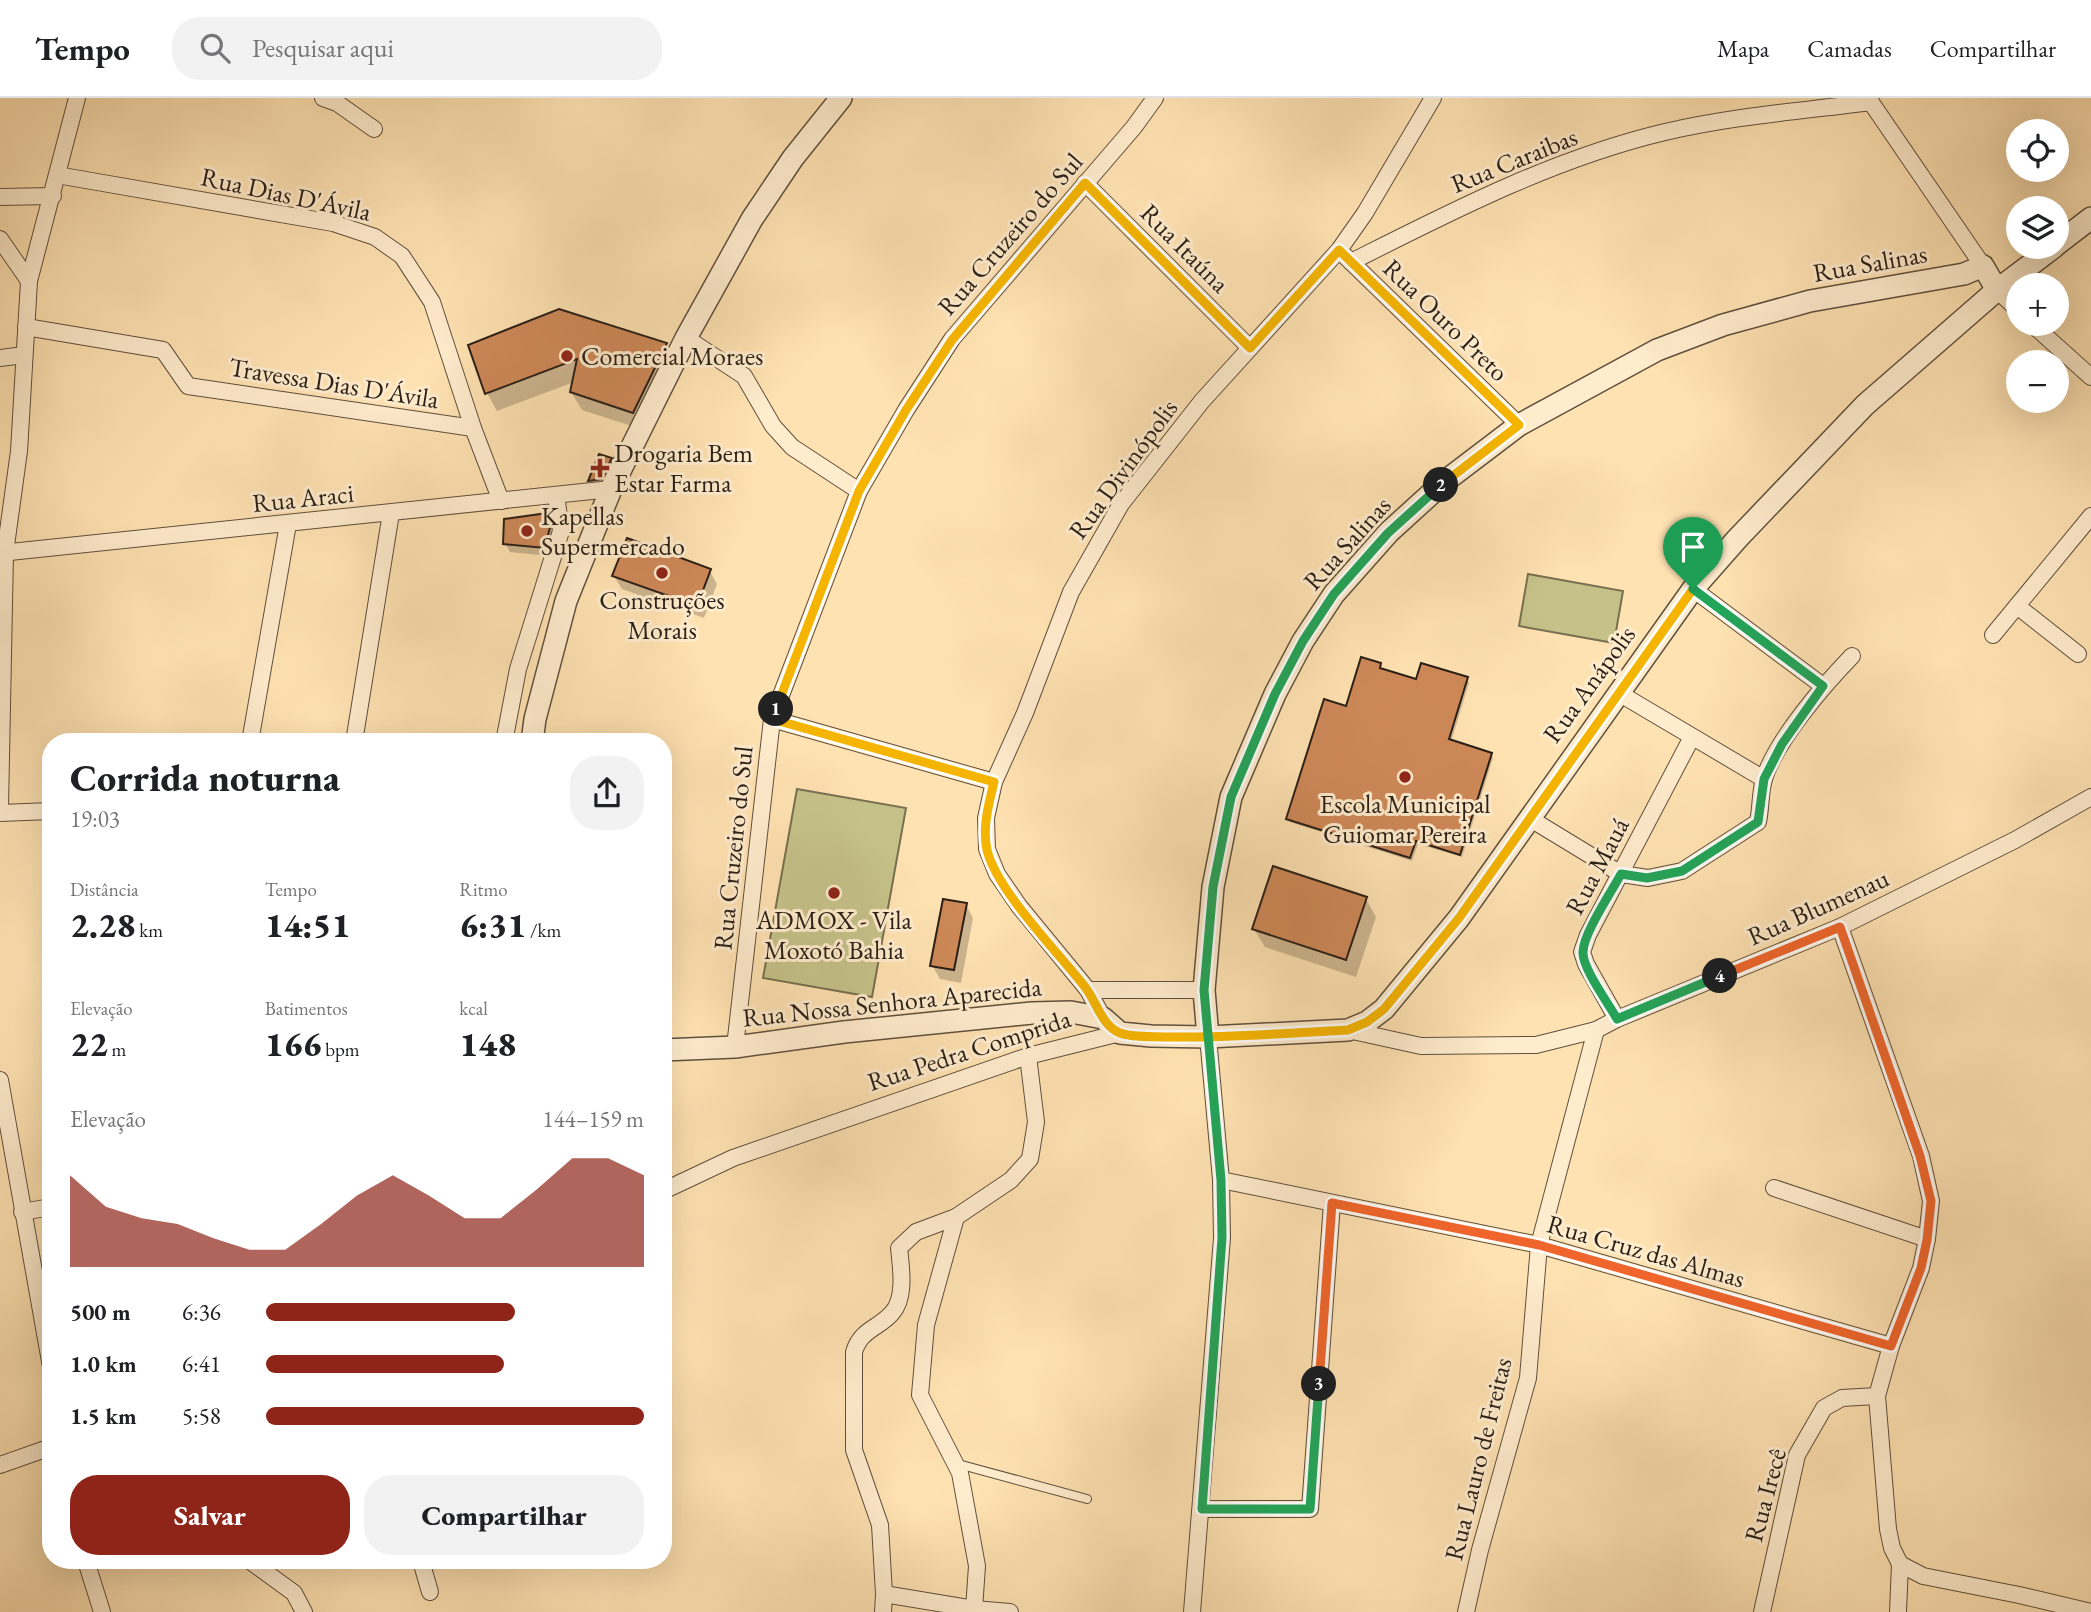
<!DOCTYPE html>
<html lang="pt">
<head>
<meta charset="utf-8">
<style>
  body { margin:0; font-family:"EB Garamond",serif; background:#f2f2f2; color:#202124; height:100vh; display:flex; flex-direction:column; font-size:26px; white-space:nowrap }
  * { box-sizing:border-box; margin:0 }
  p { font-size:23px; color:#757577 }
  .icon { flex:none; width:38px; height:38px; fill:none; stroke:currentColor; stroke-width:2; stroke-linecap:round; stroke-linejoin:round }
  .map { position:relative; flex:1; overflow:hidden }
  .sheet { position:absolute; left:42px; top:635px; width:630px; height:836px; display:flex; flex-direction:column; background:#fff; border-radius:28px; box-shadow:0 7px 28px #0002 }
  .sheet>* { flex:none }
  .fabs { position:absolute; left:2006px; top:21px; display:grid; gap:14px }
  .fabs a { display:grid; place-items:center; width:63px; height:63px; border-radius:50%; background:#fff; box-shadow:0 7px 28px #0002; font-size:35px }
  .pin { position:absolute; display:grid; place-items:center; width:60px; height:60px; color:#fff; margin:-72px -30px; border-radius:50% 50% 50% 0; rotate:-45deg; box-shadow:0 0 7px #0007 }
  .pin .icon { rotate:45deg }
  .km { position:absolute; width:35px; height:35px; margin:-18px; border-radius:50%; background:#222; color:#fff; font-size:19px; line-height:35px; text-align:center }
  .round { display:grid; place-items:center; flex:none; width:74px; height:74px; border-radius:28px; background:#f2f2f2 }
  .head { display:flex; align-items:center; justify-content:space-between; height:119px; padding:0 28px }
  h1 { font-size:38px; font-weight:800; line-height:52px }
  .metrics { display:grid; grid-template-columns:repeat(3,1fr); gap:10px; height:119px; padding:7px 28px }
  .metrics div { display:grid; align-content:center }
  .metrics b { font-size:35px; font-weight:800 }
  .metrics small { font-size:19px; font-weight:400 }
  .metrics p { font-size:19px }
  .chart { height:196px; padding:14px 28px }
  .chart p { display:flex; justify-content:space-between }
  .chart svg { width:100%; height:126px; margin-top:7px; fill:#8f2418; opacity:.7 }
  .button { display:flex; gap:14px; margin-top:auto; padding:14px 28px }
  .button a { flex:1; height:80px; border-radius:28px; background:#8f2418; color:#fff; font-size:28px; font-weight:800; line-height:80px; text-align:center }
  .button a+a { background:#f2f2f2; color:#202124 }
  ul { padding:0 28px; list-style:none; font-size:23px }
  li { display:grid; grid-template-columns:112px 84px 1fr; align-items:center; height:52px }
  li i { height:18px; border-radius:9px; background:#8f2418 }
  header { display:flex; align-items:center; gap:42px; box-sizing:border-box; height:98px; padding:0 35px; background:#fff; border-bottom:2px solid #e0e0e0 }
  header strong { font-size:33px }
  nav { display:flex; gap:38px; margin-inline-start:auto; font-size:24px }
  .search { width:490px; height:63px; background:#f2f2f2; display:flex; align-items:center; gap:18px; box-sizing:border-box; padding:0 24px; border-radius:28px; color:#757577; font-size:26px }
  .map>svg:first-child { display:block }
  .green { fill:#c5c289; stroke:#787050; stroke-width:2 }
  .shadow { fill:#0003 }
  .building { fill:#ce8858; stroke:#2a1f16; stroke-width:2 }
  .lines { fill:none; stroke-linecap:round; stroke-linejoin:round }
  .service-casing { stroke:#5f503d; stroke-width:10 }
  .minor-casing { stroke:#5f503d; stroke-width:18 }
  .tertiary-casing { stroke:#5f503d; stroke-width:24 }
  .service { stroke:#ffeccd; stroke-width:8 }
  .minor { stroke:#ffeccd; stroke-width:16 }
  .tertiary { stroke:#ffeccd; stroke-width:21 }
  .split-1-casing { stroke:#fff; stroke-width:14 }
  .split-2-casing { stroke:#fff; stroke-width:14 }
  .split-3-casing { stroke:#fff; stroke-width:14 }
  .split-4-casing { stroke:#fff; stroke-width:14 }
  .split-5-casing { stroke:#fff; stroke-width:14 }
  .split-1 { stroke:#f5b400; stroke-width:9 }
  .split-2 { stroke:#f5b400; stroke-width:9 }
  .split-3 { stroke:#22a559; stroke-width:9 }
  .split-4 { stroke:#f0652b; stroke-width:9 }
  .split-5 { stroke:#22a559; stroke-width:9 }
  .poi-dot { fill:#8f2418; stroke:#ffeccd; stroke-width:2.5 }
  .labels { text-anchor:middle; stroke-width:6; stroke-linejoin:round; paint-order:stroke }
  .street-label { font-size:26px; fill:#2a1f16; stroke:#ffeccd }
  .poi-label { font-size:26px; fill:#2a1f16; stroke:#ffeccd; text-anchor:start }
</style>
</head>
<body>
<header>
<strong>Tempo</strong>
<div class="search"><svg class="icon" aria-label="search" viewBox="0 0 24 24"><circle cx="10" cy="10" r="6"/><path d="M15 15l6 6"/></svg>Pesquisar aqui</div>
<nav><a>Mapa</a><a>Camadas</a><a>Compartilhar</a></nav>
</header>
<div class="map">
<svg width="2091" height="1514" viewBox="0 0 2091 1514">
  <rect width="100%" height="100%" fill="#ffe2b2"/>
  <filter id="stains"><feTurbulence type="fractalNoise" baseFrequency=".00286" numOctaves="4"/><feColorMatrix values="0 0 0 0 .2 0 0 0 0 .09 0 0 0 0 .02 0 0 0 .5 -.17"/></filter>
  <radialGradient id="worn" r=".72"><stop offset=".6" stop-color="#630" stop-opacity="0"/><stop offset="1" stop-color="#630" stop-opacity=".3"/></radialGradient>
  <g class="green">
    <polygon points="1528,476 1623,493 1614,545 1519,528"/>
    <polygon points="797,691 906,710 872,899 763,880"/>
  </g>
  <g class="shadow">
    <polygon points="559,213 666,247 677,264 644,332 582,312 571,294 574,284 497,313 487,295"/>
    <polygon points="600,358 611,361 613,365 603,385 591,386 590,383"/>
    <polygon points="547,417 552,426 554,438 549,458 510,454 505,445"/>
    <polygon points="709,472 717,486 704,520 622,491 614,478"/>
    <polygon points="1380,567 1381,572 1417,583 1467,581 1469,585 1451,644 1491,656 1493,660 1462,759 1418,746 1412,763 1290,724 1288,721 1347,610"/>
    <polygon points="1366,801 1376,819 1356,879 1265,849 1254,831"/>
    <polygon points="966,807 973,820 961,885 940,881 932,867"/>
  </g>
  <g class="building">
    <polygon points="559,211 667,245 633,315 570,294 577,261 485,296 468,247"/>
    <polygon points="599,356 612,360 601,381 588,383"/>
    <polygon points="548,415 550,429 545,450 503,446 504,421"/>
    <polygon points="627,440 711,471 697,508 612,478"/>
    <polygon points="1361,559 1381,565 1380,570 1416,581 1421,565 1468,579 1449,641 1492,655 1460,757 1416,743 1410,760 1286,721 1324,601 1346,608"/>
    <polygon points="1273,768 1367,799 1346,862 1252,831"/>
    <polygon points="943,801 967,805 954,872 930,868"/>
  </g>
  <g class="lines">
    <defs>
      <polyline id="service" points="958,1366 1087,1401"/>
      <g id="minor">
        <polyline points="323,0 337,5 374,31"/>
        <polyline points="1868,0 1983,168"/>
        <polyline points="57,77 333,125 375,139 402,158 432,204 473,330 501,403"/>
        <polyline points="1085,85 1250,250"/>
        <polyline points="0,99 53,98"/>
        <polyline points="0,141 29,183"/>
        <polyline points="1345,158 1519,327"/>
        <path d="M1351 164C1452 113 1555 60 1665 34 1732 18 1802 13 1871 4"/>
        <polyline points="1997,192 2018,212"/>
        <polyline points="2032,226 2091,279"/>
        <polyline points="26,229 163,252 188,288 473,330"/>
        <polyline points="686,240 744,278 773,328 792,349 859,393"/>
        <polyline points="0,260 24,257"/>
        <polyline points="0,455 611,391"/>
        <polyline points="1693,491 1823,588"/>
        <polyline points="2017,508 2078,556"/>
        <polyline points="1993,537 2091,418"/>
        <polyline points="1617,594 1764,681"/>
        <polyline points="772,621 994,684"/>
        <polyline points="250,644 288,426"/>
        <polyline points="354,644 391,415"/>
        <polyline points="504,644 518,571 561,433 556,397"/>
        <polyline points="0,710 5,455 19,353 29,183 77,0"/>
        <polyline points="0,715 51,713"/>
        <path d="M1529 720 1621 776 1648 780 1682 773 1758 724C1761 710 1760 695 1764 681 1776 642 1824 587 1852 558"/>
        <polyline points="1840,829 1921,1058 1931,1103 1927,1141 1921,1170 1891,1248 1877,1298 1888,1431 1892,1450 1900,1466 1923,1478 2019,1497 2091,1514"/>
        <polyline points="1088,892 1204,892"/>
        <polyline points="1103,920 1088,892 1019,808 997,776 987,751 986,720 994,684 1025,615 1071,494 1121,406 1202,303 1339,152 1365,115 1433,0"/>
        <polyline points="1617,921 1586,866 1582,854 1588,837 1692,639"/>
        <polyline points="1348,932 1421,948 1536,947 1596,932 1617,921 1840,829 2015,742 2091,699"/>
        <polyline points="735,949 772,621 859,393 906,312 952,241 1134,29 1155,0"/>
        <polyline points="0,982 51,1269"/>
        <polyline points="1221,1082 1539,1147 1891,1248"/>
        <polyline points="1774,1090 1927,1141"/>
        <polyline points="663,1093 733,1060 1028,958 1120,935"/>
        <polyline points="22,1114 51,1109"/>
        <polyline points="956,1119 926,1227 920,1297 960,1375 977,1468 974,1511"/>
        <polyline points="0,1367 51,1349"/>
        <polyline points="1202,1411 1310,1411 1332,1105"/>
        <polyline points="86,1463 102,1514"/>
        <polyline points="250,1463 294,1495 304,1514"/>
        <polyline points="421,1463 430,1494"/>
        <polyline points="884,1496 974,1511 1010,1514"/>
        <path d="M883 1514 884 1496 880 1427 854 1352V1254C861 1231 878 1231 892 1215 906 1200 901 1169 899 1150L916 1134 956 1119 1011 1082 1030 1061 1036 1024 1028 958"/>
        <polyline points="1192,1514 1222,1140 1221,1082 1208,939"/>
        <polyline points="1466,1514 1480,1452 1528,1280 1539,1147 1596,932"/>
        <polyline points="1762,1514 1797,1357 1824,1310 1842,1300 1877,1298"/>
        <polyline points="1898,1514 1900,1466"/>
      </g>
      <g id="tertiary">
        <polyline points="2056,147 2091,120"/>
        <polyline points="532,644 535,621 566,503 611,391 686,240 752,121 793,60 841,0"/>
        <polyline points="1208,939 1204,892 1213,789 1231,699 1275,596 1303,543 1334,496 1389,434 1444,384 1519,327 1657,252 1723,227 1810,203 1964,176 1983,168 1997,192"/>
        <polyline points="663,952 735,949 844,934 1032,915 1071,914 1103,920 1120,935 1151,938 1208,939 1348,932 1367,924 1384,911 1459,820 1693,491 1737,441 1865,307 1997,192 2054,149"/>
      </g>
    </defs>
    <use href="#service" class="service-casing"/>
    <use href="#minor" class="minor-casing"/>
    <use href="#tertiary" class="tertiary-casing"/>
    <use href="#service" class="service"/>
    <use href="#minor" class="minor"/>
    <use href="#tertiary" class="tertiary"/>
  </g>
  <g class="lines">
    <defs>
      <path id="split-1" d="M776 611 772 621 994 684C989 705 982 729 987 752 997 793 1058 854 1085 889 1097 904 1101 927 1120 935 1133 940 1154 938 1168 939 1228 940 1288 935 1348 932L1367 924 1384 911 1459 820 1693 491"/>
      <polyline id="split-2" points="776,611 859,393 906,312 952,242 1085,85 1250,250 1339,152 1519,327 1441,387"/>
      <polyline id="split-3" points="1319,1286 1310,1411 1202,1411 1222,1140 1221,1082 1204,892 1213,789 1231,699 1275,596 1303,543 1334,496 1388,435 1441,387"/>
      <polyline id="split-4" points="1319,1286 1332,1105 1539,1147 1891,1248 1921,1170 1927,1142 1931,1103 1920,1058 1840,829 1720,878"/>
      <path id="split-5" d="M1693 491 1823 588 1782 646 1764 681 1758 724 1682 773 1647 780 1621 776C1612 793 1583 836 1583 854 1582 870 1609 906 1617 921L1720 878"/>
    </defs>
    <use href="#split-1" class="split-1-casing"/>
    <use href="#split-2" class="split-2-casing"/>
    <use href="#split-3" class="split-3-casing"/>
    <use href="#split-4" class="split-4-casing"/>
    <use href="#split-5" class="split-5-casing"/>
    <use href="#split-1" class="split-1"/>
    <use href="#split-2" class="split-2"/>
    <use href="#split-3" class="split-3"/>
    <use href="#split-4" class="split-4"/>
    <use href="#split-5" class="split-5"/>
  </g>
  <g class="poi-dot">
    <circle cx="567" cy="258" r="7"/>
    <path d="M596.5 359.5h7v7h7v7h-7v7h-7v-7h-7v-7h7z"/>
    <circle cx="527" cy="433" r="7"/>
    <circle cx="662" cy="475" r="7"/>
    <circle cx="1405" cy="679" r="7"/>
    <circle cx="834" cy="795" r="7"/>
  </g>
  <g class="labels">
    <g class="street-label">
      <text transform="translate(1514 62) rotate(-22)" y="9">Rua Caraibas</text>
      <text transform="translate(286 96) rotate(12)" y="9">Rua Dias D'Ávila</text>
      <text transform="translate(1010 136) rotate(-49)" y="9">Rua Cruzeiro do Sul</text>
      <text transform="translate(1185 150) rotate(45)" y="9">Rua Itaúna</text>
      <text transform="translate(1870 165) rotate(-10)" y="9">Rua Salinas</text>
      <text transform="translate(1446 222) rotate(44)" y="9">Rua Ouro Preto</text>
      <text transform="translate(334 285) rotate(9)" y="9">Travessa Dias D'Ávila</text>
      <text transform="translate(1123 371) rotate(-54)" y="9">Rua Divinópolis</text>
      <text transform="translate(303 400) rotate(-6)" y="9">Rua Araci</text>
      <text transform="translate(1347 445) rotate(-48)" y="9">Rua Salinas</text>
      <text transform="translate(1589 586) rotate(-54)" y="9">Rua Anápolis</text>
      <text transform="translate(733 750) rotate(-84)" y="9">Rua Cruzeiro do Sul</text>
      <text transform="translate(1597 768) rotate(-62)" y="9">Rua Mauá</text>
      <text transform="translate(1818 809) rotate(-24)" y="9">Rua Blumenau</text>
      <text transform="translate(892 904) rotate(-6)" y="9">Rua Nossa Senhora Aparecida</text>
      <text transform="translate(969 952) rotate(-18)" y="9">Rua Pedra Comprida</text>
      <text transform="translate(1646 1153) rotate(16)" y="9">Rua Cruz das Almas</text>
      <text transform="translate(1478 1361) rotate(-76)" y="9">Rua Lauro de Freitas</text>
      <text transform="translate(1765 1397) rotate(-75)" y="9">Rua Irecê</text>
    </g>
    <g class="poi-label">
      <text x="581" y="267">Comercial Moraes</text>
      <text x="614" y="364">Drogaria Bem<tspan x="614" dy="30">Estar Farma</tspan></text>
      <text x="541" y="427">Kapellas<tspan x="541" dy="30">Supermercado</tspan></text>
      <text x="662" y="511" text-anchor="middle">Construções<tspan x="662" dy="30">Morais</tspan></text>
      <text x="1405" y="715" text-anchor="middle">Escola Municipal<tspan x="1405" dy="30">Guiomar Pereira</tspan></text>
      <text x="834" y="831" text-anchor="middle">ADMOX - Vila<tspan x="834" dy="30">Moxotó Bahia</tspan></text>
    </g>
  </g>
  <rect width="100%" height="100%" filter="url(#stains)"/>
  <rect width="100%" height="100%" fill="url(#worn)"/>
</svg>
<div class="fabs">
<a><svg class="icon" aria-label="locate" viewBox="0 0 24 24"><circle cx="12" cy="12" r="6"/><path d="M12 2v4M12 18v4M2 12h4M18 12h4"/></svg></a>
<a><svg class="icon" aria-label="layers" viewBox="0 0 24 24"><path d="M12 4l9 5-9 5-9-5zM3 14l9 5 9-5"/></svg></a>
<a>+</a>
<a>−</a>
</div>
<div class="pin" style="left:1693px;top:491px;background:#1e9e55"><svg class="icon" aria-label="arrive" viewBox="0 0 24 24"><path d="M6 21V4h12l-3 4 3 4H6"/></svg></div>
<b class="km" style="left:776px;top:611px">1</b>
<b class="km" style="left:1441px;top:387px">2</b>
<b class="km" style="left:1319px;top:1286px">3</b>
<b class="km" style="left:1720px;top:878px">4</b>
<section class="sheet">
<div class="head"><div><h1>Corrida noturna</h1><p>19:03</p></div><a class="round"><svg class="icon" aria-label="share" viewBox="0 0 24 24"><path d="M12 15V3M7 8l5-5 5 5M5 13v7h14v-7"/></svg></a></div>
<div class="metrics">
<div><p>Distância</p><b>2.28<small> km</small></b></div>
<div><p>Tempo</p><b>14:51</b></div>
<div><p>Ritmo</p><b>6:31<small> /km</small></b></div>
</div>
<div class="metrics">
<div><p>Elevação</p><b>22<small> m</small></b></div>
<div><p>Batimentos</p><b>166<small> bpm</small></b></div>
<div><p>kcal</p><b>148</b></div>
</div>
<div class="chart"><p><span>Elevação</span>144–159 m</p>
<svg viewBox="0 0 160 44" preserveAspectRatio="none"><path d="M0 44V12L10 23L20 27L30 29L40 34L50 38L60 38L70 29L80 19L90 12L100 19L110 27L120 27L130 17L140 6L150 6L160 12V44z"/></svg>
</div>
<ul>
<li><b>500 m</b>6:36<i style="width:66%"></i></li>
<li><b>1.0 km</b>6:41<i style="width:63%"></i></li>
<li><b>1.5 km</b>5:58<i style="width:100%"></i></li>
</ul>
<div class="button"><a>Salvar</a><a>Compartilhar</a></div>
</section>
</div>
</body>
</html>
